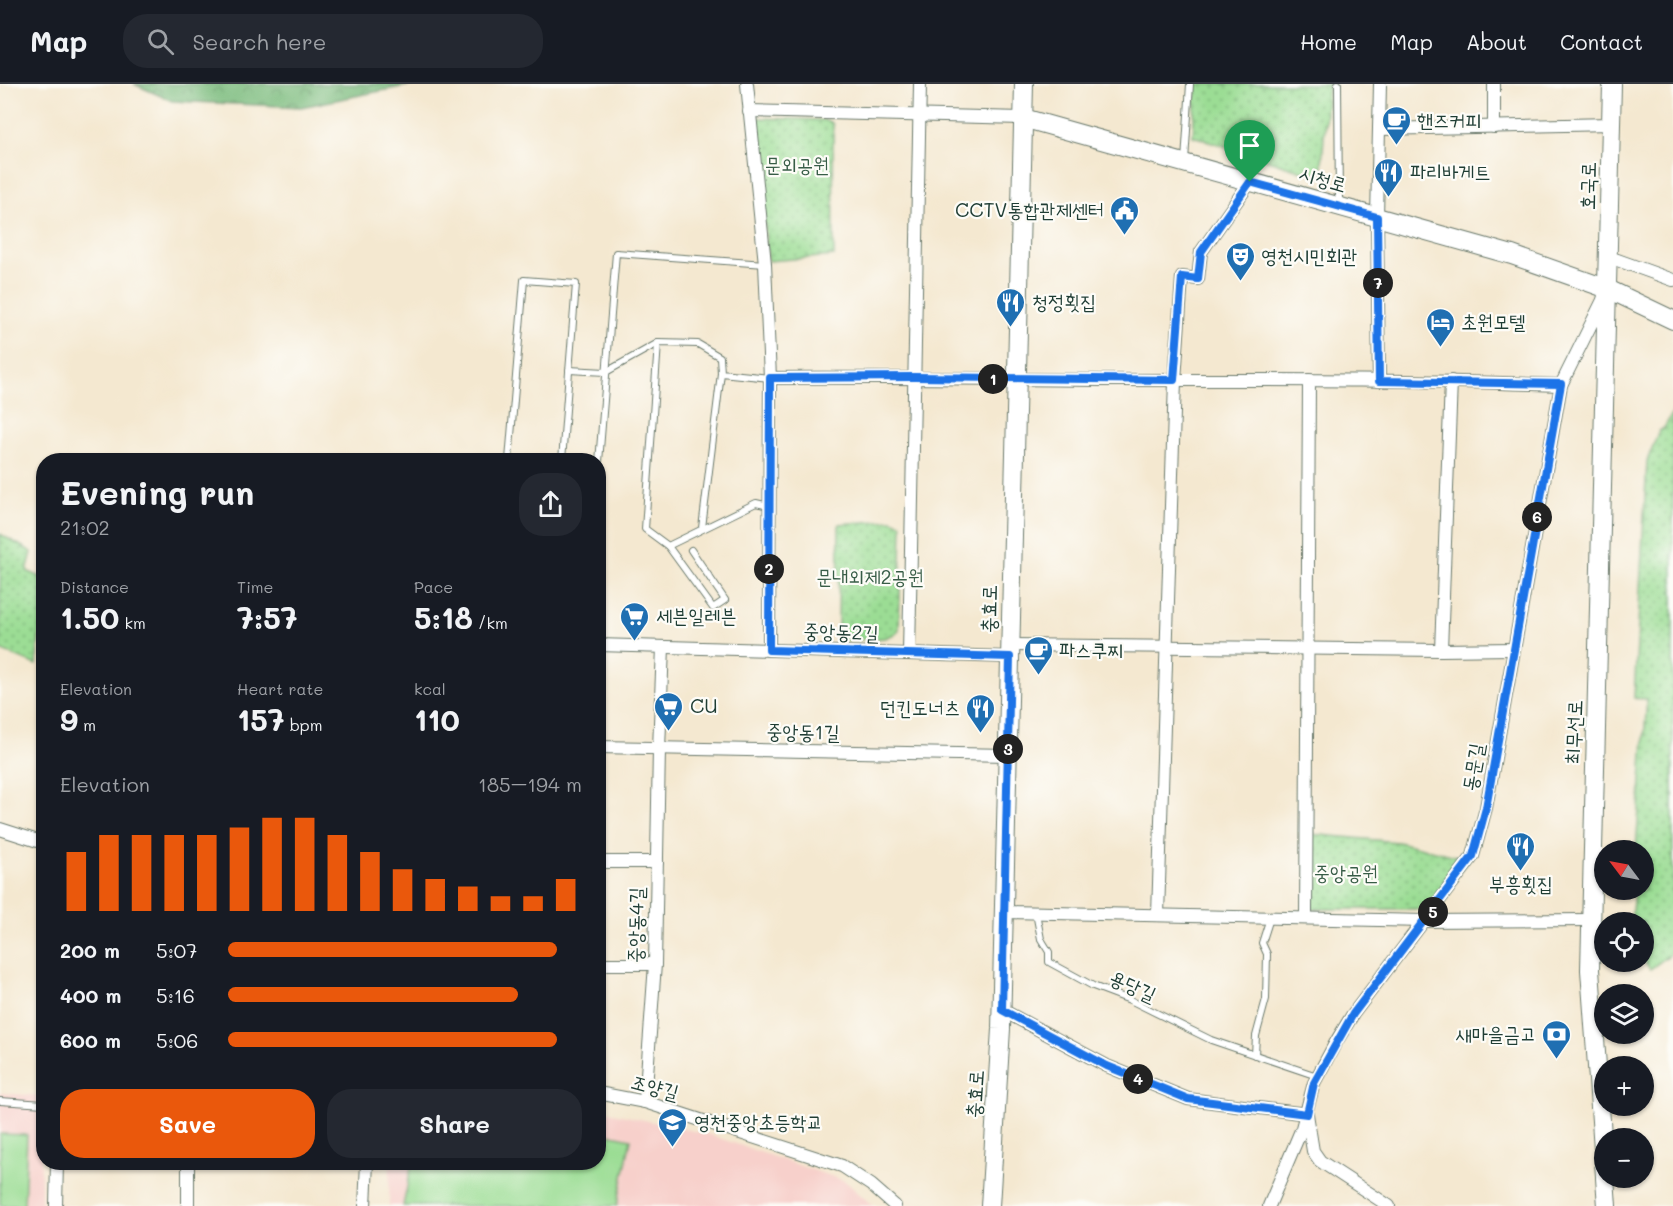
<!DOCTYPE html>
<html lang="en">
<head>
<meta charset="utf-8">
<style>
  body { margin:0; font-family:Mali,"Poor Story",sans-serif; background:#242831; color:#f1f3f6; height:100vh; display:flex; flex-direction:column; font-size:22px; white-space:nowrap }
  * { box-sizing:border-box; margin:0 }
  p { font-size:20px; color:#9ea1a6 }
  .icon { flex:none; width:33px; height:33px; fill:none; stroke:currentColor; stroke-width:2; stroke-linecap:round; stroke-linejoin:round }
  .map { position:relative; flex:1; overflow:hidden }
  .side { position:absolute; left:36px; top:369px; width:570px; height:717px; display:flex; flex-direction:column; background:#171b24; border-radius:24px; box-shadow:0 2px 4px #0004 }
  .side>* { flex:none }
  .needle { width:39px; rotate:302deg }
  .tools { position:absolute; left:1594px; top:756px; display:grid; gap:12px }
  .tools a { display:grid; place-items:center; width:60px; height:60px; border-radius:50%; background:#171b24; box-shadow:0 2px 4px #0004; font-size:30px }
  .pin { position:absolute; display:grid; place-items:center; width:51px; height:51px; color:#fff; margin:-62px -26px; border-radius:50% 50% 50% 0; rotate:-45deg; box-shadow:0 0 6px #0007 }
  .pin .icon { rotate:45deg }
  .km { position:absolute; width:30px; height:30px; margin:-15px; border-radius:50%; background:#222; color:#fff; font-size:16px; line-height:30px; text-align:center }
  .round { display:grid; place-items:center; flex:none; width:63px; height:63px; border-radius:24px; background:#242831 }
  .headline { display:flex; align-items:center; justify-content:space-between; height:102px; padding:0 24px }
  h1 { font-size:33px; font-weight:800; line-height:45px }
  .stats { display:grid; grid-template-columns:repeat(3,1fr); gap:9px; height:102px; padding:6px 24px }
  .stats div { display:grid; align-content:center }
  .stats b { font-size:30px; font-weight:800 }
  .stats small { font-size:16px; font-weight:400 }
  .stats p { font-size:16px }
  .chart { height:168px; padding:12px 24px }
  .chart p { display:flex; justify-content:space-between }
  .chart svg { width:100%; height:108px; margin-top:6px; stroke:#ea580c; stroke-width:6 }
  .action { display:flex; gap:12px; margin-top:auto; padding:12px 24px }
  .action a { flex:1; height:69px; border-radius:24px; background:#ea580c; color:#fff; font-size:24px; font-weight:800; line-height:69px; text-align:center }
  .action a+a { background:#242831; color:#f1f3f6 }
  ul { padding:0 24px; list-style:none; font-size:20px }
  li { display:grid; grid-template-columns:96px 72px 1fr; align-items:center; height:45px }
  li i { height:15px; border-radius:8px; background:#ea580c }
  header { display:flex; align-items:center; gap:36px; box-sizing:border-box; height:84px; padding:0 30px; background:#171b24; border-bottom:2px solid #363941 }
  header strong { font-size:28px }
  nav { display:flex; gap:33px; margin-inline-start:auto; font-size:21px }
  .search { width:420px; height:54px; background:#242831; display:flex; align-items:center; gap:15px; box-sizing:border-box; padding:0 21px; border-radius:24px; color:#9ea1a6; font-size:22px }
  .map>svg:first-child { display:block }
  .built { fill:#f7d0cb }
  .green { fill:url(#green-dots); stroke:#5d8d64; stroke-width:1.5 }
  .forest { fill:url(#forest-crowns); stroke:#4e7c59; stroke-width:1.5 }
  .pitch { fill:#9bdd94; stroke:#5d8d64; stroke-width:1.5 }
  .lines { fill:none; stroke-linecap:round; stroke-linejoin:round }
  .lane-casing { stroke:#6a796b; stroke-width:8 }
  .street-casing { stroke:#6a796b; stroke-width:14 }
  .secondary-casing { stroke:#6a796b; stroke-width:20 }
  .lane { stroke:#fff; stroke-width:6 }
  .street { stroke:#fff; stroke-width:12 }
  .secondary { stroke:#fff; stroke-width:18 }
  .route-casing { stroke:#fff; stroke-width:12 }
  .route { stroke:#1a73e8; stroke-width:8 }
  .labels { text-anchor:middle; stroke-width:4.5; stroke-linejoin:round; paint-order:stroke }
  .poi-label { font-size:20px; fill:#1f3d34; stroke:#fdfcf7; text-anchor:start }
  .park-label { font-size:20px; fill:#385d47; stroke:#fdfcf7 }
  .street-label { font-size:20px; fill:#1f3d34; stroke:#fdfcf7 }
</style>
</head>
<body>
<header>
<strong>Map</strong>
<div class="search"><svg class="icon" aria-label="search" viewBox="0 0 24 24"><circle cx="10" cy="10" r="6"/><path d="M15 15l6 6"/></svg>Search here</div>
<nav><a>Home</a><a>Map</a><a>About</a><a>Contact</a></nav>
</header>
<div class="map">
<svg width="1673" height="1122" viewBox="0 0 1673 1122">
  <defs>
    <pattern id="green-dots" width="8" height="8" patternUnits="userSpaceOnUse" patternTransform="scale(1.5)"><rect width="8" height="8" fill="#9bdd94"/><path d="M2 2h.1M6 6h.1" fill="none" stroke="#7eb47a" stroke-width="1.8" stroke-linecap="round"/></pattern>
    <pattern id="forest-crowns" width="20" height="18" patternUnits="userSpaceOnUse" patternTransform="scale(1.5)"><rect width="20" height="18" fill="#7cbc7e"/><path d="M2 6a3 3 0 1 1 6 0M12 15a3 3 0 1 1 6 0" fill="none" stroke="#659a68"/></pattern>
  </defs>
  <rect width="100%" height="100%" fill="#fdfcf7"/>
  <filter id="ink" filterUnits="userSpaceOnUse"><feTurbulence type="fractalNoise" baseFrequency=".0167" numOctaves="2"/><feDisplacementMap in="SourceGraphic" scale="12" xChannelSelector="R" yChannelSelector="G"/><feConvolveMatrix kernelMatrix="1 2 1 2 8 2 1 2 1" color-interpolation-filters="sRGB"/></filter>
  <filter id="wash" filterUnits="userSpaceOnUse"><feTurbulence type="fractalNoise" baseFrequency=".008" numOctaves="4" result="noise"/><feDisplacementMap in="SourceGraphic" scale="24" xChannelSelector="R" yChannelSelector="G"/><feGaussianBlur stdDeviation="1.35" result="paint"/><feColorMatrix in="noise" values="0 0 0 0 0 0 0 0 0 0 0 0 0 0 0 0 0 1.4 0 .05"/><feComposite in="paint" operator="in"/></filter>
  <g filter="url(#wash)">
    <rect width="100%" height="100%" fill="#f4e8d0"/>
    <g class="built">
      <polygon points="0,1009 41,1012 41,1122 0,1122"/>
      <polygon points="599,1026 707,1050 845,1097 873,1122 389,1122 390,1079 598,1078"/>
    </g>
    <g class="green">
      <polygon points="1196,0 1328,0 1321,93 1193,52"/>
      <polygon points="755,34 823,36 831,38 833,41 834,172 768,177"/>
      <polygon points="1673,328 1673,868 1650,885 1644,878 1644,838 1631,838 1634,806 1644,806 1644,766 1636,766 1647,615 1634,614 1647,377 1659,347 1664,344"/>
      <polygon points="892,436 901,439 902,442 899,545 897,549 885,554 838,557 839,440"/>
      <polygon points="0,450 32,468 27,487 43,494 43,521 36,581 0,566"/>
      <polygon points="1310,750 1398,758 1468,775 1432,825 1311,825"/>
    </g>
    <polygon class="forest" points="134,0 416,0 301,23 172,17"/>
    <g class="pitch">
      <polygon points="599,1048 631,1055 617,1122 403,1122 412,1079 598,1078"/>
      <polygon points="0,1050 27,1051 24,1122 0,1122"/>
    </g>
  </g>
  <g filter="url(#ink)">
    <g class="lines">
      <defs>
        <g id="lane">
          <polyline points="1338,0 1339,119"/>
          <polyline points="1185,77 1190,0"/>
          <polyline points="658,259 645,445 668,462 756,419 769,422"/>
          <polyline points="569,286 606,288 658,259 698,260 720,273 721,289 770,294"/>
          <polyline points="509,376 524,196 576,200 562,376"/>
          <polyline points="598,390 616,169 765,180"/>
          <polyline points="702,444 721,289"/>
          <polyline points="668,462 713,524 725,516 691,466"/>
          <polyline points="1036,829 1041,855 1049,868 1049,878 1093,902 1130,916 1211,956 1317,992"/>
          <polyline points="1255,971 1256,952 1266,915 1267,870 1262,859 1270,834"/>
          <polyline points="0,1017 44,1020"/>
        </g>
        <g id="street">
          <path d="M747 0 765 180 770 294C880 293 991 295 1102 296 1255 296 1408 295 1561 301"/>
          <polyline points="749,27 1023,34"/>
          <polyline points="1494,43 1494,0"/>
          <polyline points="1379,45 1612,40"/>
          <polyline points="1609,173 1673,196"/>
          <polyline points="1379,297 1377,133 1380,0"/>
          <polyline points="598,561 1010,573"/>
          <polyline points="1011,561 1441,566 1513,565"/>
          <polyline points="769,566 770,294"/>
          <polyline points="1441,566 1451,297"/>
          <polyline points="909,570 920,0"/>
          <polyline points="598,663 1008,671"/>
          <polyline points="0,745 44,759"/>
          <polyline points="598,778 657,778"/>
          <polyline points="1004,828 1425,837 1591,836"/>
          <polyline points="1158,831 1175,296 1182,193 1198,195 1201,168 1250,98"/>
          <polyline points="1306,834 1309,296"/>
          <polyline points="598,880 655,880"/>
          <polyline points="1002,926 1107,982 1188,1015 1307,1030 1313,1067 1320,1077 1389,1122"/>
          <polyline points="598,1009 645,1018 842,1082 871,1101 895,1122"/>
          <polyline points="645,1018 655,880 659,665 663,563"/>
          <polyline points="188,1078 188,1122"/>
          <polyline points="56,1122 57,1078"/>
          <polyline points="365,1122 367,1078"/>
          <polyline points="1269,1122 1302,1044 1314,999 1336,958 1353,930 1473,772 1486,724 1561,301 1604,214"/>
        </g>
        <g id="secondary">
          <polyline points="1023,34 1512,171 1608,205 1673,236"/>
          <polyline points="1605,1092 1590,886 1612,0"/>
          <polyline points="1605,1094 1607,1122"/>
          <polyline points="990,1122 1001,945 1024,0"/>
        </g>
      </defs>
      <use href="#lane" class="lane-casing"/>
      <use href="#street" class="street-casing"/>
      <use href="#secondary" class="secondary-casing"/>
      <use href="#lane" class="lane"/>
      <use href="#street" class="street"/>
      <use href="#secondary" class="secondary"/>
    </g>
  </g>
  <g class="lines" filter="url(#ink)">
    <defs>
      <polygon id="route" points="1250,98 1377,133 1379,297 1561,300 1486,724 1473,772 1353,930 1314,999 1307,1030 1188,1015 1107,982 1002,926 1010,573 769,566 770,294 914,293 1174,296 1182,193 1198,195 1201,168"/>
    </defs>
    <use href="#route" class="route-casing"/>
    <use href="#route" class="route"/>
  </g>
  <defs>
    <symbol id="cafe-pin" viewBox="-11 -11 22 30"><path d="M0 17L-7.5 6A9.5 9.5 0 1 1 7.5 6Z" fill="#1f6fb2" stroke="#fdfcf7"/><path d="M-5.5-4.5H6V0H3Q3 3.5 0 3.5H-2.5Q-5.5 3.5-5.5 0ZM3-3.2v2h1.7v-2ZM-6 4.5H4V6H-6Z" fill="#fff"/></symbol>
    <symbol id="restaurant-pin" viewBox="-11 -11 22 30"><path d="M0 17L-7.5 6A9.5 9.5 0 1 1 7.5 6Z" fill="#1f6fb2" stroke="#fdfcf7"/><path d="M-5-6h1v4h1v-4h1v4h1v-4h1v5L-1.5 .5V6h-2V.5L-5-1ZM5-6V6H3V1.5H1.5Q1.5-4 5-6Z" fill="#fff"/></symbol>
    <symbol id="civic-pin" viewBox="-11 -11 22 30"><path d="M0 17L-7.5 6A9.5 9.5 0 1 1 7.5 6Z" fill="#1f6fb2" stroke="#fdfcf7"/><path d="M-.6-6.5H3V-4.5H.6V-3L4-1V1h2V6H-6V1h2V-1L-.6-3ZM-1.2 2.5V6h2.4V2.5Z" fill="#fff"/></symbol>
    <symbol id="theatre-pin" viewBox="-11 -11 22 30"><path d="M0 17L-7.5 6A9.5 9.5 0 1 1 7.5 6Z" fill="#1f6fb2" stroke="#fdfcf7"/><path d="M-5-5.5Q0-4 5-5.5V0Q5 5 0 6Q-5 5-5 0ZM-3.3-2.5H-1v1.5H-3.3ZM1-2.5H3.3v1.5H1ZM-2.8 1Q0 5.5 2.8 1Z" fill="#fff"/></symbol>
    <symbol id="hotel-pin" viewBox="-11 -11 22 30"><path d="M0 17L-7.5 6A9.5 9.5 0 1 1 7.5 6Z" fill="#1f6fb2" stroke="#fdfcf7"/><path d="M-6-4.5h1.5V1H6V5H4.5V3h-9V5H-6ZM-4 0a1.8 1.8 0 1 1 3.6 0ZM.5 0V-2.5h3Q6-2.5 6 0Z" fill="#fff"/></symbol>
    <symbol id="supermarket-pin" viewBox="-11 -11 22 30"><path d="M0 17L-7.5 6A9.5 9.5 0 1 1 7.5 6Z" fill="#1f6fb2" stroke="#fdfcf7"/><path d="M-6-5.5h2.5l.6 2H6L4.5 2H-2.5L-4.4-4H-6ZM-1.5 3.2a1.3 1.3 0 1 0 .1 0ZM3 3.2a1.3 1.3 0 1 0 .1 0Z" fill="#fff"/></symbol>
    <symbol id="bank-pin" viewBox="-11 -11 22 30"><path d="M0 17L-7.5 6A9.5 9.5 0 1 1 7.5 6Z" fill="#1f6fb2" stroke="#fdfcf7"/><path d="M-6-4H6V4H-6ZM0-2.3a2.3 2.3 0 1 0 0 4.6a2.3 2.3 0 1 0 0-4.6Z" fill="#fff"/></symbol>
    <symbol id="school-pin" viewBox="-11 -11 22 30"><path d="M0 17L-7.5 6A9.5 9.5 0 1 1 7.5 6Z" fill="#1f6fb2" stroke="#fdfcf7"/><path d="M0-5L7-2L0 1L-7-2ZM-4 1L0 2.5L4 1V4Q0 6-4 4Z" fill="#fff"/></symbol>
  </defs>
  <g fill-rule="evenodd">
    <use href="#cafe-pin" x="1380" y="20" width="33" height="45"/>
    <use href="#restaurant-pin" x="1372" y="72" width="33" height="45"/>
    <use href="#civic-pin" x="1108" y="110" width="33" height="45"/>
    <use href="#theatre-pin" x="1224" y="156" width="33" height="45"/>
    <use href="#restaurant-pin" x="994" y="202" width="33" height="45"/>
    <use href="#hotel-pin" x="1424" y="222" width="33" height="45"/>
    <use href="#supermarket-pin" x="618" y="516" width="33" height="45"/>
    <use href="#cafe-pin" x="1022" y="550" width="33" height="45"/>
    <use href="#supermarket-pin" x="652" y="606" width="33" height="45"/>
    <use href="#restaurant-pin" x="964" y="608" width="33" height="45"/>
    <use href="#restaurant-pin" x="1504" y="746" width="33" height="45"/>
    <use href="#bank-pin" x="1540" y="934" width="33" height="45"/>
    <use href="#school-pin" x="656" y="1022" width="33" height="45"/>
  </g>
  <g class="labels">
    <g class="poi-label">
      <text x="1417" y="43">핸즈커피</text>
      <text x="1410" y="95">파리바게트</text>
      <text x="1104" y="133" text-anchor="end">CCTV통합관제센터</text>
      <text x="1261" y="179">영천시민회관</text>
      <text x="1032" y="225">청정횟집</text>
      <text x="1461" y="245">초원모텔</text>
      <text x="656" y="539">세븐일레븐</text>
      <text x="1059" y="573">파스쿠찌</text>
      <text x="690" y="629">CU</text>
      <text x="960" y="631" text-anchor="end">던킨도너츠</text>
      <text x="1521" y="807" text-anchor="middle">부흥횟집</text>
      <text x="1536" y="957" text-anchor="end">새마을금고</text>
      <text x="694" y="1045">영천중앙초등학교</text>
    </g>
    <g class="park-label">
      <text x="797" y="88">문외공원</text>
      <text x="870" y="500">문내외제2공원</text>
      <text x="1346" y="796">중앙공원</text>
    </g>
    <g class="street-label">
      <text transform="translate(1323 95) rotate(16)" y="7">시청로</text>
      <text transform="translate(1588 102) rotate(-89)" y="7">호국로</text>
      <text transform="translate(989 525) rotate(-89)" y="7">충효로</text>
      <text transform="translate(841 548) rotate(2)" y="7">중앙동2길</text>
      <text transform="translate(803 648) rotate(1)" y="7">중앙동1길</text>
      <text transform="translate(1574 648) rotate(-88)" y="7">최무선로</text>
      <text transform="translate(1473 683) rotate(-81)" y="7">동문길</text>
      <text transform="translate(636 841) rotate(-89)" y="7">중앙동4길</text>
      <text transform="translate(1133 902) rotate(24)" y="7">용당길</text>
      <text transform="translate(655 1003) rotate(15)" y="7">조양길</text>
      <text transform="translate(975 1010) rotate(-86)" y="7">충효로</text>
    </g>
  </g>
</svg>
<div class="tools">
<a><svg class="needle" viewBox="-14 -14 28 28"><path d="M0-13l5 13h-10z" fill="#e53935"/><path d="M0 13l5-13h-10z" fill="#9ea1a6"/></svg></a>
<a><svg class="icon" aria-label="locate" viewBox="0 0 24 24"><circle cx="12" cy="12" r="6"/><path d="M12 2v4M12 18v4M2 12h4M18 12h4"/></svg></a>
<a><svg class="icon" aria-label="layers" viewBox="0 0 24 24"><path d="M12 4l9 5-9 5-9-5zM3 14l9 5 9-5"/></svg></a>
<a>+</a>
<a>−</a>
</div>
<div class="pin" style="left:1250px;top:98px;background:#1e9e55"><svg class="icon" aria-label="arrive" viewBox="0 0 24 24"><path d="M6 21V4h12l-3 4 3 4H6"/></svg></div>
<b class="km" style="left:993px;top:295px">1</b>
<b class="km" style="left:769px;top:485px">2</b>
<b class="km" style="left:1008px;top:665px">3</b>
<b class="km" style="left:1138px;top:995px">4</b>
<b class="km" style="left:1433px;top:828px">5</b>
<b class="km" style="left:1537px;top:433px">6</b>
<b class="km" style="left:1378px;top:199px">7</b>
<section class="side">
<div class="headline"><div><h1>Evening run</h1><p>21:02</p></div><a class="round"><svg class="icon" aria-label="share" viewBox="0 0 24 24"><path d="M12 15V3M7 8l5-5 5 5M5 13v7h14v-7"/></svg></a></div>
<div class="stats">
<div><p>Distance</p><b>1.50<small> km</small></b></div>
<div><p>Time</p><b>7:57</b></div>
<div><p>Pace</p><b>5:18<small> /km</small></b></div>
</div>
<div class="stats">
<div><p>Elevation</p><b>9<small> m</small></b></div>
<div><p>Heart rate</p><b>157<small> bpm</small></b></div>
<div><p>kcal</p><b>110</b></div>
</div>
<div class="chart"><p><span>Elevation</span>185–194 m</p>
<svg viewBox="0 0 160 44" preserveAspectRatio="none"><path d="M5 44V20M15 44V13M25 44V13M35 44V13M45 44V13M55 44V10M65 44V6M75 44V6M85 44V13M95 44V20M105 44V27M115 44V31M125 44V34M135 44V38M145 44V38M155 44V31"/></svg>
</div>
<ul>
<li><b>200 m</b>5:07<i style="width:93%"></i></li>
<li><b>400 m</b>5:16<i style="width:82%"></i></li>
<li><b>600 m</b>5:06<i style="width:93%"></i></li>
</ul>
<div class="action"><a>Save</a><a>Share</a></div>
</section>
</div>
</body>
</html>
